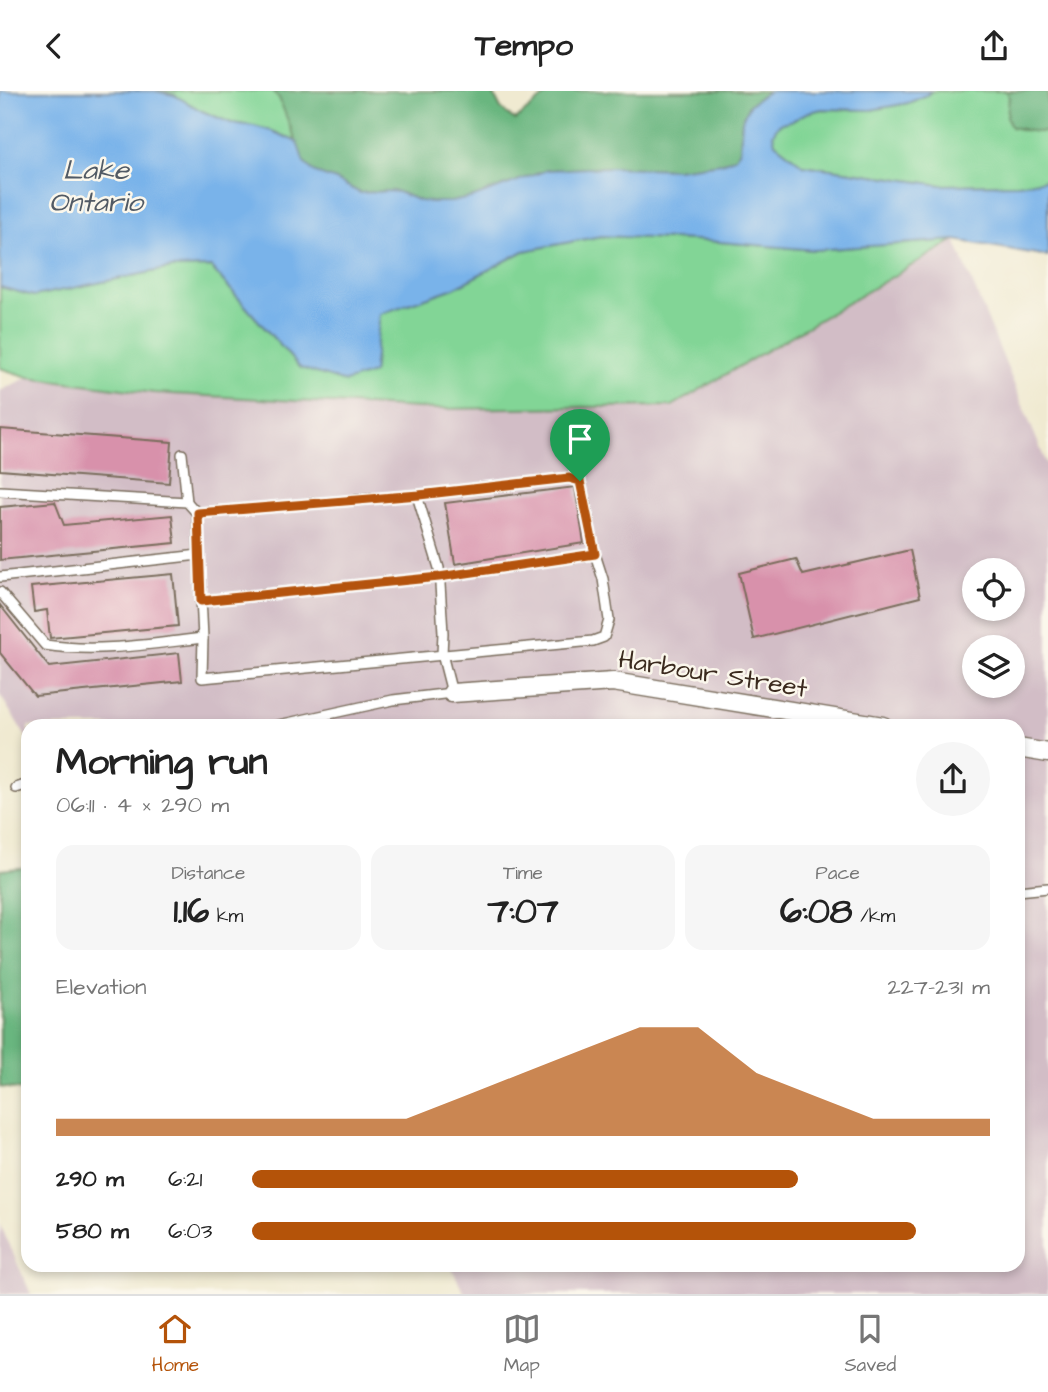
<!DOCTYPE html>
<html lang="en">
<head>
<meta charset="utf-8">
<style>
  body { margin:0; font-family:"Architects Daughter",sans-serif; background:#f6f6f6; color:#222; height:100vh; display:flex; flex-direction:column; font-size:26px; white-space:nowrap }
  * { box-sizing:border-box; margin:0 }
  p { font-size:23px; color:#767676 }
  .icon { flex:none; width:38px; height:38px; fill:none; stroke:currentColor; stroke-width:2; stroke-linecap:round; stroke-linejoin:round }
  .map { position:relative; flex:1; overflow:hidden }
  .side { position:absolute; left:21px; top:628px; width:1004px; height:553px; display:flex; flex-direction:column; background:#fff; border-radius:21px; box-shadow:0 4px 10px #0003 }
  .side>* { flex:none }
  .tools { position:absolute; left:962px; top:467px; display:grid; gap:14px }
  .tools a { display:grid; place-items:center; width:63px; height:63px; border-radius:50%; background:#fff; box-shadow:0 4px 10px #0003; font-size:35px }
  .pin { position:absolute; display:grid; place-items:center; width:60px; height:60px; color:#fff; margin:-72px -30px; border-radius:50% 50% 50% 0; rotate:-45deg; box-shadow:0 0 7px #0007 }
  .pin .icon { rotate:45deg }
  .round { display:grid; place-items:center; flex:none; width:74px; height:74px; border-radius:37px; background:#f6f6f6 }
  .headline { display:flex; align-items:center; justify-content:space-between; height:119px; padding:0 35px }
  h1 { font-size:38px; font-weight:800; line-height:52px }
  .figures { display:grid; grid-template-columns:repeat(3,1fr); gap:10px; height:119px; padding:7px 35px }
  .figures div { display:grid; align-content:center; border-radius:18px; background:#f6f6f6; text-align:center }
  .figures b { font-size:35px; font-weight:800 }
  .figures small { font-size:19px; font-weight:400 }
  .figures p { font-size:19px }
  .chart { height:196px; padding:14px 35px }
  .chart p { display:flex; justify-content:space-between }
  .chart svg { width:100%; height:126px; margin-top:7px; fill:#b45309; opacity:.7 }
  ul { padding:0 35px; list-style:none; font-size:23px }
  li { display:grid; grid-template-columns:112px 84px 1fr; align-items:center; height:52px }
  li i { height:18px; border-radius:9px; background:#b45309 }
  header { display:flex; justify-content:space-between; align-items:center; height:91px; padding:0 35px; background:#fff; font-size:32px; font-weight:800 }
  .menu { display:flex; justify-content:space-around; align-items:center; height:98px; border-top:2px solid #e0e0e0; background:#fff; font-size:19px; color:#767676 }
  .menu a { display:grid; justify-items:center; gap:4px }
  .menu .on { color:#b45309 }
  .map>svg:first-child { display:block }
  .industrial { fill:#d2bdc6; fill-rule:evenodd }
  .green { fill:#82d596; stroke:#5e805a; stroke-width:2 }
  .forest { fill:#69b67f; stroke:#52704e; stroke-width:2 }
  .water { fill:#79b3ea; stroke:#5a6e84; stroke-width:2 }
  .building { fill:#d891ab }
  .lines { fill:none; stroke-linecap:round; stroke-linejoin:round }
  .lane-casing { stroke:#7a6d5d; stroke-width:12 }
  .street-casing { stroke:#7a6d5d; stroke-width:21 }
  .lane { stroke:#fff; stroke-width:9 }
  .street { stroke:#fff; stroke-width:18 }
  .route-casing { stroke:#fff; stroke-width:14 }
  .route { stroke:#b45309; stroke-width:9 }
  .labels { text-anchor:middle; stroke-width:5; stroke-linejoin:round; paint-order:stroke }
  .street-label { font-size:26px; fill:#3b2a1e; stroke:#fbf7ec }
  .water-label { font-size:28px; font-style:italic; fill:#515a65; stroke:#fbf7ec }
</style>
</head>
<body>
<header><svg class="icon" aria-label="back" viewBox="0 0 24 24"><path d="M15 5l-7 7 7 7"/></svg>Tempo<svg class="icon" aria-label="share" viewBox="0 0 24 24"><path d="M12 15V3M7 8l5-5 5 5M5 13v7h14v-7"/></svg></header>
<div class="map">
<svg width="1048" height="1203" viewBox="0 0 1048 1203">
  <rect width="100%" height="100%" fill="#fbf7ec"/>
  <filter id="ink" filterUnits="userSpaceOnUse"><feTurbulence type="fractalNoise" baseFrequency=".0143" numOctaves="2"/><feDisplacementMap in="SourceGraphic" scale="14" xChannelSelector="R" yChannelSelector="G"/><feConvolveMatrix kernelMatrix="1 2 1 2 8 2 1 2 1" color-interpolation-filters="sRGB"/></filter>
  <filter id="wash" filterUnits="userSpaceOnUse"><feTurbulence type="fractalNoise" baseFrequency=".00686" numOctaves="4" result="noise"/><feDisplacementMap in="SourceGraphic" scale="28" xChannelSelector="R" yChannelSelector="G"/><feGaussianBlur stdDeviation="1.57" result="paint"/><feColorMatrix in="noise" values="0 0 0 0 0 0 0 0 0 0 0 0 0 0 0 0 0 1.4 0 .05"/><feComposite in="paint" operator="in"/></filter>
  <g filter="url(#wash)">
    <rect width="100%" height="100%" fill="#f0ead1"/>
    <g class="industrial">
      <path d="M955 149 1048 376V1203H465L450 1174H1018V635H28V649L0 604V300L28 286 154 302 436 318 672 315ZM975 480H1013V518H975ZM975 556H1013V595H975Z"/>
      <polygon points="0,1133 31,1203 0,1203"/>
    </g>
    <g class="green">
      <polygon points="155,0 362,0 297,51 272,40 254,35 231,32 202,20 174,4"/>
      <polygon points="931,0 1007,0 1009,6 1007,27 1020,39 1048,41 1048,89 1018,93 941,94 803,74 775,52 772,43 779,33 796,28 806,22 822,18 871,19 908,12 927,4"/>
      <polygon points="601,145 695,149 815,159 955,149 672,315 436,318 154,302 28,286 0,277 0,196 34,205 171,177 211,176 300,277 373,282 379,223 454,197 524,160"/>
    </g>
    <g class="forest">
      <polygon points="272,0 492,0 501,18 515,29 551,0 769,0 749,14 742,29 740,59 734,67 722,72 677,78 609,76 547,79 474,106 451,111 431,111 420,110 398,101 389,100 360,102 336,89 315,82 304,71 279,7"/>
      <polygon points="1007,0 1048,0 1048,41 1036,41 1011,36 1007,27 1009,6"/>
      <polygon points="28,776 28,1003 23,999 0,996 0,779"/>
    </g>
    <polygon class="water" points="0,0 155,0 174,4 202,20 231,32 254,35 272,40 297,51 304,71 315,82 336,89 360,102 389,100 398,101 420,110 431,111 451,111 474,106 547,79 609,76 677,78 722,72 734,67 740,59 742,29 749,14 769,0 931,0 927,4 908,12 871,19 822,18 806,22 796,28 779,33 773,43 775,52 803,74 941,94 1018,93 1048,89 1048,165 955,149 815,159 695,149 601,145 524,160 454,197 380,223 373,282 345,291 300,277 211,176 171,177 34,205 0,196"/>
    <g id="blocks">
      <g class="building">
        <polygon points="0,338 172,351 169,392 0,379"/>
        <polygon points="575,396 584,452 455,473 445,412"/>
        <polygon points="55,411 64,434 172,424 175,452 0,469 0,416"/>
        <polygon points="910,459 920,506 754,548 739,482 796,468 803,484"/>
        <polygon points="173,483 178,535 50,547 47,519 34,521 31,496"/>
        <polygon points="0,514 49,576 179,562 182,590 35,605 0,562"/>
      </g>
    </g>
  </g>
  <g filter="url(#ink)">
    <use href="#blocks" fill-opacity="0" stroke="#7a6d5d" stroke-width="2"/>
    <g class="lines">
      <defs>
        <g id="lane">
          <polyline points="182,363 187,411"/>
          <path d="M0 400 187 411 197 422 203 547C150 553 98 562 45 554L0 501"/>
          <polyline points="197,422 419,404 419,411 439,477 443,542 442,563 452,602 393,609 274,635"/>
          <polyline points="0,486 199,464"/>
          <polyline points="201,510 439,486 595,463 580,390 569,387 419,404"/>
          <polyline points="203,547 202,587 593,550 604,546 609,529 603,488 595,463"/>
          <polyline points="16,697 28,693"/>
          <polyline points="1018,800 1048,797"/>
        </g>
        <g id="street">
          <polyline points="452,602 613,591 883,635"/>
          <polyline points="1018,657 1048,662"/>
        </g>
      </defs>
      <use href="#lane" class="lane-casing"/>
      <use href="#street" class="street-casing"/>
      <use href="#lane" class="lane"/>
      <use href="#street" class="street"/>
    </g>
  </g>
  <g class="lines" filter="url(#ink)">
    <defs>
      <polygon id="route" points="569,387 580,390 595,463 439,486 201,510 198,422 419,404"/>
    </defs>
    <use href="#route" class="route-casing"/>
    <use href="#route" class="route"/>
  </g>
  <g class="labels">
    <g class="street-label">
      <text transform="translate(713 582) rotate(9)" y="9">Harbour Street</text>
    </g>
    <g class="water-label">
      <text x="96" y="88">Lake<tspan x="96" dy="32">Ontario</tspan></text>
    </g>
  </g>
</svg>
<div class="tools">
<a><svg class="icon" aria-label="locate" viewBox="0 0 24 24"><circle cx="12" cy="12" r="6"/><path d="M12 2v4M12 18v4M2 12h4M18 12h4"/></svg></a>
<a><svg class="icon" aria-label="layers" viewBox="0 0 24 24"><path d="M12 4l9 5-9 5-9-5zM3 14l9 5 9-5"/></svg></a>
</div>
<div class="pin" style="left:580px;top:390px;background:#1e9e55"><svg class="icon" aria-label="arrive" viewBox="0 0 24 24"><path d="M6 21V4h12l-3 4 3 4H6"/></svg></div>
<section class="side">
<div class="headline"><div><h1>Morning run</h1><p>06:11 · 4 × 290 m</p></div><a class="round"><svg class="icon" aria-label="share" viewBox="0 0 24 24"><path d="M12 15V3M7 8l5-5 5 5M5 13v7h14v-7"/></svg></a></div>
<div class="figures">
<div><p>Distance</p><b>1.16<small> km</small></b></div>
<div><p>Time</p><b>7:07</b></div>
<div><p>Pace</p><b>6:08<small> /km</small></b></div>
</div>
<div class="chart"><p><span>Elevation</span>227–231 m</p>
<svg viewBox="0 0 160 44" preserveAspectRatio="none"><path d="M0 44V38L10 38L20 38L30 38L40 38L50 38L60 38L70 30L80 22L90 14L100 6L110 6L120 22L130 30L140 38L150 38L160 38V44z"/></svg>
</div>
<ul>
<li><b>290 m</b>6:21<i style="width:74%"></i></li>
<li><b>580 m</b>6:03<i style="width:90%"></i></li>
</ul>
</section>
</div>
<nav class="menu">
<a class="on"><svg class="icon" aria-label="home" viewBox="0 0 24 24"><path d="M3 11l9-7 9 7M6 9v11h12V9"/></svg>Home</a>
<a><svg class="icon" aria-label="map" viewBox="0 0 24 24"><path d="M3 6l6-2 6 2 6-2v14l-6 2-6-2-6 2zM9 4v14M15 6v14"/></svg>Map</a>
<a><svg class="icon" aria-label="saved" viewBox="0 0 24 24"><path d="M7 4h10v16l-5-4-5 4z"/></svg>Saved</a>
</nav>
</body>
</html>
